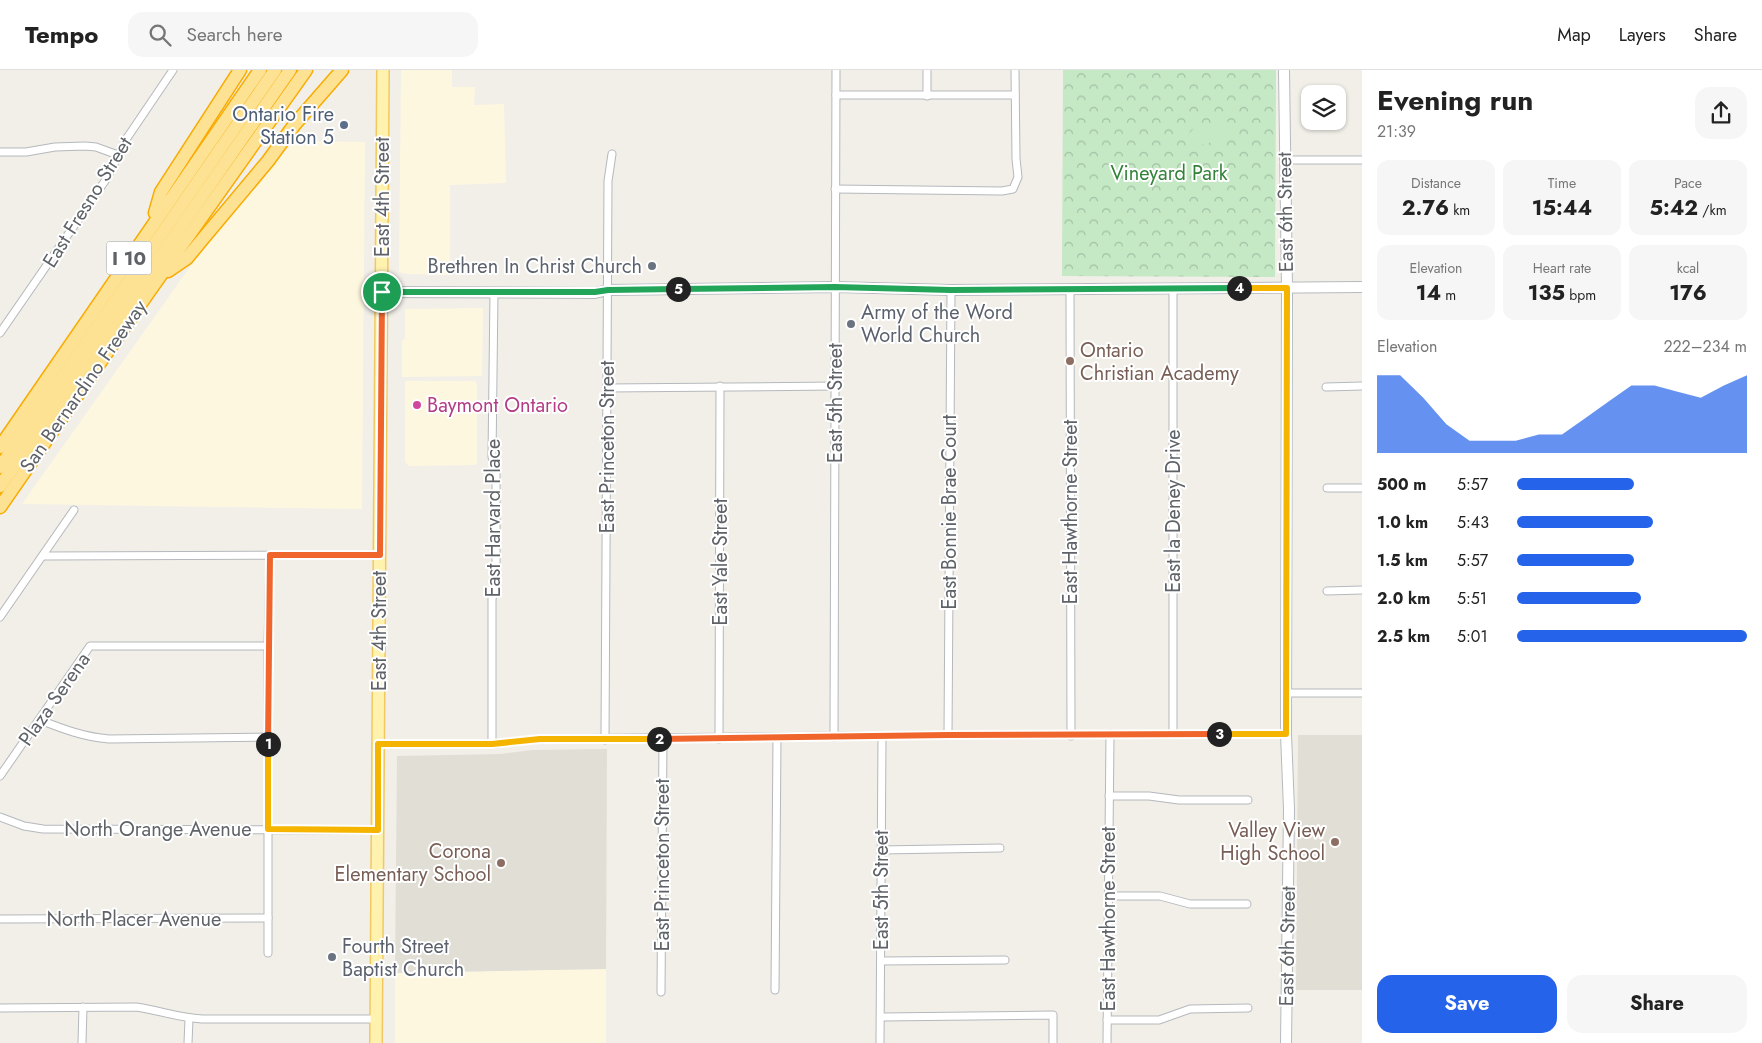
<!DOCTYPE html>
<html lang="en">
<head>
<meta charset="utf-8">
<style>
  body { margin:0; font-family:Jost,sans-serif; background:#f6f6f6; color:#222; height:100vh; display:flex; flex-direction:column; font-size:19px; white-space:nowrap }
  * { box-sizing:border-box; margin:0 }
  p { font-size:16px; color:#767676 }
  .icon { flex:none; width:28px; height:28px; fill:none; stroke:currentColor; stroke-width:2; stroke-linecap:round; stroke-linejoin:round }
  .map { position:relative; flex:1; overflow:hidden }
  .details { display:flex; flex-direction:column; background:#fff; width:400px }
  .details>* { flex:none }
  .buttons { position:absolute; left:1301px; top:15px; display:grid; gap:10px }
  .buttons a { display:grid; place-items:center; width:45px; height:45px; border-radius:10px; background:#fff; box-shadow:0 1px 4px #0004; font-size:25px }
  .pin { position:absolute; display:grid; place-items:center; width:42px; height:42px; color:#fff; margin:-21px; border:2px solid #fff; border-radius:50%; box-shadow:0 1px 5px #0007 }
  .km { position:absolute; width:25px; height:25px; margin:-12px; border-radius:50%; background:#222; color:#fff; font-size:14px; line-height:25px; text-align:center }
  .round { display:grid; place-items:center; flex:none; width:52px; height:52px; border-radius:15px; background:#f6f6f6 }
  .summary { display:flex; align-items:center; justify-content:space-between; height:85px; padding:0 15px }
  h1 { font-size:28px; font-weight:700; line-height:38px }
  .figures { display:grid; grid-template-columns:repeat(3,1fr); gap:8px; height:85px; padding:5px 15px }
  .figures div { display:grid; align-content:center; border-radius:12px; background:#f6f6f6; text-align:center }
  .figures b { font-size:21px; font-weight:700 }
  .figures small { font-size:14px; font-weight:400 }
  .figures p { font-size:14px }
  .chart { height:140px; padding:10px 15px }
  .chart p { display:flex; justify-content:space-between }
  .chart svg { width:100%; height:90px; margin-top:5px; fill:#2563eb; opacity:.7 }
  .button { display:flex; gap:10px; margin-top:auto; padding:10px 15px }
  .button a { flex:1; height:58px; border-radius:15px; background:#2563eb; color:#fff; font-size:20px; font-weight:700; line-height:58px; text-align:center }
  .button a+a { background:#f6f6f6; color:#222 }
  ul { padding:0 15px; list-style:none; font-size:16px }
  li { display:grid; grid-template-columns:80px 60px 1fr; align-items:center; height:38px }
  li i { height:12px; border-radius:6px; background:#2563eb }
  header { display:flex; align-items:center; gap:30px; box-sizing:border-box; height:70px; padding:0 25px; background:#fff; border-bottom:1px solid #e0e0e0 }
  header strong { font-size:24px }
  nav { display:flex; gap:28px; margin-inline-start:auto; font-size:18px }
  .search { width:350px; height:45px; background:#f6f6f6; display:flex; align-items:center; gap:12px; box-sizing:border-box; padding:0 18px; border-radius:15px; color:#767676; font-size:19px }
  main { display:flex; flex:1; min-height:0 }
  .map>svg:first-child { display:block }
  .commercial { fill:#fef7e0 }
  .education { fill:#e1ded6 }
  .park { fill:url(#park-crowns) }
  .pitch { fill:#c5e8c5 }
  .lines { fill:none; stroke-linecap:round; stroke-linejoin:round }
  .street-casing { stroke:#b5b8bc; stroke-width:9 }
  .secondary-casing { stroke:#b6babf; stroke-width:12 }
  .primary-casing { stroke:#f2c960; stroke-width:14 }
  .highway-casing { stroke:#f9ab00; stroke-width:15 }
  .street { stroke:#fff; stroke-width:7 }
  .secondary { stroke:#fff; stroke-width:10 }
  .primary { stroke:#fff2af; stroke-width:11 }
  .highway { stroke:#fde293; stroke-width:12 }
  .split-1-casing { stroke:#fff; stroke-width:10 }
  .split-2-casing { stroke:#fff; stroke-width:10 }
  .split-3-casing { stroke:#fff; stroke-width:10 }
  .split-4-casing { stroke:#fff; stroke-width:10 }
  .split-5-casing { stroke:#fff; stroke-width:10 }
  .split-6-casing { stroke:#fff; stroke-width:10 }
  .split-1 { stroke:#f0652b; stroke-width:6 }
  .split-2 { stroke:#f5b400; stroke-width:6 }
  .split-3 { stroke:#f0652b; stroke-width:6 }
  .split-4 { stroke:#f5b400; stroke-width:6 }
  .split-5 { stroke:#22a559; stroke-width:6 }
  .split-6 { stroke:#22a559; stroke-width:6 }
  .service-dot { fill:#5c6f8a; stroke:#fff; stroke-width:2 }
  .worship-dot { fill:#6b7280; stroke:#fff; stroke-width:2 }
  .education-dot { fill:#8d6e63; stroke:#fff; stroke-width:2 }
  .hotel-dot { fill:#d1479c; stroke:#fff; stroke-width:2 }
  .labels { text-anchor:middle; stroke-width:4; stroke-linejoin:round; paint-order:stroke }
  .shield { fill:#fff; stroke:#8f9295; stroke-width:1 }
  .shield-label { font-size:19px; font-weight:bold; fill:#5f6368 }
  .service-label { font-size:20px; fill:#4e5e75; stroke:#fff; text-anchor:end }
  .park-label { font-size:20px; fill:#348238; stroke:#fff }
  .street-label { font-size:20px; fill:#5f6368; stroke:#fff }
  .worship-label { font-size:20px; fill:#5b616d; stroke:#fff; text-anchor:start }
  .education-label { font-size:20px; fill:#785e54; stroke:#fff; text-anchor:end }
  .hotel-label { font-size:20px; fill:#b23c85; stroke:#fff; text-anchor:start }
</style>
</head>
<body>
<header>
<strong>Tempo</strong>
<div class="search"><svg class="icon" aria-label="search" viewBox="0 0 24 24"><circle cx="10" cy="10" r="6"/><path d="M15 15l6 6"/></svg>Search here</div>
<nav><a>Map</a><a>Layers</a><a>Share</a></nav>
</header>
<main>
<div class="map">
<svg width="1362" height="973" viewBox="0 0 1362 973">
  <defs>
    <pattern id="park-crowns" width="20" height="18" patternUnits="userSpaceOnUse" patternTransform="scale(1.25)"><rect width="20" height="18" fill="#c5e8c5"/><path d="M2 6a3 3 0 1 1 6 0M12 15a3 3 0 1 1 6 0" fill="none" stroke="#a3c0a4"/></pattern>
  </defs>
  <rect width="100%" height="100%" fill="#f1efe8"/>
  <g class="commercial">
    <polygon points="401,0 452,0 452,17 475,17 474,35 504,34 506,113 450,115 450,205 408,204 399,202"/>
    <polygon points="294,71 365,72 362,439 22,434 197,187"/>
    <polygon points="483,238 482,306 402,307 402,270 405,269 405,239"/>
    <polygon points="405,311 475,311 477,315 477,393 475,395 409,396 405,392"/>
    <polygon points="606,899 606,973 395,973 395,903"/>
  </g>
  <g class="education">
    <polygon points="1298,665 1362,665 1362,920 1296,920"/>
    <polygon points="607,679 606,899 395,903 397,686 500,684 532,680"/>
  </g>
  <polygon class="park" points="1063,0 1276,0 1275,207 1062,206"/>
  <path class="pitch" d="M1221 50 1227 51 1231 56V62C1222 70 1204 75 1193 76L1187 71 1188 64 1194 59Z"/>
  <g class="lines">
    <defs>
      <g id="street">
        <polyline points="836,25 1015,25"/>
        <polyline points="927,26 927,0"/>
        <polyline points="0,82 26,82 55,77 85,76 96,77 118,85"/>
        <polyline points="1284,90 1362,90"/>
        <polyline points="835,119 1002,121 1013,119 1018,107 1016,89 1015,0"/>
        <polyline points="1173,218 1173,664"/>
        <polyline points="1070,219 1071,666"/>
        <polyline points="0,263 107,108 127,68 173,0"/>
        <polyline points="1326,317 1362,316"/>
        <polyline points="607,318 836,316"/>
        <polyline points="1327,418 1362,418"/>
        <polyline points="43,486 380,485"/>
        <polyline points="1327,521 1362,520"/>
        <polyline points="0,547 74,440"/>
        <polyline points="1286,623 1362,623"/>
        <path d="M40 650C63 659 84 667 109 669L269 667"/>
        <polyline points="948,665 951,220"/>
        <polyline points="834,667 836,0"/>
        <polyline points="719,669 720,316"/>
        <polyline points="605,670 608,111 612,84"/>
        <polyline points="378,674 492,674 540,669 948,665 1286,664"/>
        <polyline points="492,674 492,529 496,514 496,400 492,387 494,222"/>
        <polyline points="0,706 90,576 268,576"/>
        <polyline points="1109,726 1149,726 1179,730 1248,730"/>
        <polyline points="0,747 24,756 43,759 378,760"/>
        <polyline points="881,780 1000,778"/>
        <polyline points="1108,826 1160,826 1190,834 1247,834"/>
        <polyline points="0,849 268,848"/>
        <polyline points="268,883 268,576 270,485"/>
        <polyline points="881,891 1005,890"/>
        <polyline points="775,920 777,667"/>
        <polyline points="661,922 663,669"/>
        <path d="M0 938 136 937C158 940 179 948 202 949H376"/>
        <polyline points="881,947 1053,945 1053,973"/>
        <polyline points="1107,950 1159,950 1190,939 1248,938"/>
        <polyline points="82,973 83,937"/>
        <polyline points="188,973 189,949"/>
        <polyline points="880,973 882,666"/>
        <polyline points="1107,973 1110,664"/>
      </g>
      <g id="secondary">
        <polyline points="1284,0 1287,218 1286,664 1289,739 1286,973"/>
        <polyline points="382,222 595,223 608,220 835,217 951,220 1362,217"/>
      </g>
      <polyline id="primary" points="376,973 383,0"/>
      <g id="highway">
        <polyline points="155,143 161,122 240,0"/>
        <polyline points="168,201 187,188 201,171 268,91 295,54 342,0"/>
        <polyline points="0,377 260,0"/>
        <polyline points="0,397 275,0"/>
        <polyline points="0,416 290,0"/>
        <polyline points="0,437 148,223 306,0"/>
      </g>
    </defs>
    <use href="#street" class="street-casing"/>
    <use href="#secondary" class="secondary-casing"/>
    <use href="#primary" class="primary-casing"/>
    <use href="#highway" class="highway-casing"/>
    <use href="#street" class="street"/>
    <use href="#secondary" class="secondary"/>
    <use href="#primary" class="primary"/>
    <use href="#highway" class="highway"/>
  </g>
  <g class="lines">
    <defs>
      <polyline id="split-1" points="268,674 270,485 380,485 382,222"/>
      <polyline id="split-2" points="268,674 268,759 378,760 378,674 492,674 540,669 659,669"/>
      <polyline id="split-3" points="659,669 948,665 1219,664"/>
      <polyline id="split-4" points="1219,664 1286,664 1287,218 1239,218"/>
      <polyline id="split-5" points="678,219 835,217 951,220 1239,218"/>
      <polyline id="split-6" points="382,222 595,222 608,220 678,219"/>
    </defs>
    <use href="#split-1" class="split-1-casing"/>
    <use href="#split-2" class="split-2-casing"/>
    <use href="#split-3" class="split-3-casing"/>
    <use href="#split-4" class="split-4-casing"/>
    <use href="#split-5" class="split-5-casing"/>
    <use href="#split-6" class="split-6-casing"/>
    <use href="#split-1" class="split-1"/>
    <use href="#split-2" class="split-2"/>
    <use href="#split-3" class="split-3"/>
    <use href="#split-4" class="split-4"/>
    <use href="#split-5" class="split-5"/>
    <use href="#split-6" class="split-6"/>
  </g>
  <circle class="service-dot" cx="344" cy="55" r="5"/>
  <g class="worship-dot">
    <circle cx="652" cy="196" r="5"/>
    <circle cx="851" cy="254" r="5"/>
    <circle cx="332" cy="887" r="5"/>
  </g>
  <g class="education-dot">
    <circle cx="1070" cy="291" r="5"/>
    <circle cx="1335" cy="772" r="5"/>
    <circle cx="501" cy="793" r="5"/>
  </g>
  <circle class="hotel-dot" cx="417" cy="335" r="5"/>
  <g class="labels">
    <rect class="shield" x="106.5" y="171.5" width="45" height="33" rx="4"/>
    <g class="shield-label">
      <text x="129" y="195">I 10</text>
    </g>
    <g class="service-label">
      <text x="334" y="51">Ontario Fire<tspan x="334" dy="23">Station 5</tspan></text>
    </g>
    <g class="park-label">
      <text x="1169" y="110">Vineyard Park</text>
    </g>
    <g class="street-label">
      <text transform="translate(382 127) rotate(-90)" y="7">East 4th Street</text>
      <text transform="translate(87 132) rotate(-58)" y="7">East Fresno Street</text>
      <text transform="translate(1285 142) rotate(-91)" y="7">East 6th Street</text>
      <text transform="translate(83 316) rotate(-55)" y="7">San Bernardino Freeway</text>
      <text transform="translate(835 333) rotate(-90)" y="7">East 5th Street</text>
      <text transform="translate(607 377) rotate(-90)" y="7">East Princeton Street</text>
      <text transform="translate(1173 441) rotate(-90)" y="7">East la Deney Drive</text>
      <text transform="translate(949 442) rotate(-90)" y="7">East Bonnie Brae Court</text>
      <text transform="translate(1070 442) rotate(-90)" y="7">East Hawthorne Street</text>
      <text transform="translate(493 448) rotate(-90)" y="7">East Harvard Place</text>
      <text transform="translate(720 492) rotate(-90)" y="7">East Yale Street</text>
      <text transform="translate(379 561) rotate(-90)" y="7">East 4th Street</text>
      <text transform="translate(54 629) rotate(-55)" y="7">Plaza Serena</text>
      <text x="158" y="766">North Orange Avenue</text>
      <text transform="translate(662 795) rotate(-90)" y="7">East Princeton Street</text>
      <text transform="translate(881 820) rotate(-90)" y="7">East 5th Street</text>
      <text x="134" y="856">North Placer Avenue</text>
      <text transform="translate(1108 849) rotate(-90)" y="7">East Hawthorne Street</text>
      <text transform="translate(1287 876) rotate(-89)" y="7">East 6th Street</text>
    </g>
    <g class="worship-label">
      <text x="642" y="203" text-anchor="end">Brethren In Christ Church</text>
      <text x="861" y="249">Army of the Word<tspan x="861" dy="23">World Church</tspan></text>
      <text x="342" y="883">Fourth Street<tspan x="342" dy="23">Baptist Church</tspan></text>
    </g>
    <g class="education-label">
      <text x="1080" y="287" text-anchor="start">Ontario<tspan x="1080" dy="23">Christian Academy</tspan></text>
      <text x="1325" y="767">Valley View<tspan x="1325" dy="23">High School</tspan></text>
      <text x="491" y="788">Corona<tspan x="491" dy="23">Elementary School</tspan></text>
    </g>
    <g class="hotel-label">
      <text x="427" y="342">Baymont Ontario</text>
    </g>
  </g>
</svg>
<div class="buttons">
<a><svg class="icon" aria-label="layers" viewBox="0 0 24 24"><path d="M12 4l9 5-9 5-9-5zM3 14l9 5 9-5"/></svg></a>
</div>
<div class="pin" style="left:382px;top:222px;background:#1e9e55"><svg class="icon" aria-label="arrive" viewBox="0 0 24 24"><path d="M6 21V4h12l-3 4 3 4H6"/></svg></div>
<b class="km" style="left:268px;top:674px">1</b>
<b class="km" style="left:659px;top:669px">2</b>
<b class="km" style="left:1219px;top:664px">3</b>
<b class="km" style="left:1239px;top:218px">4</b>
<b class="km" style="left:678px;top:219px">5</b>
</div>
<section class="details">
<div class="summary"><div><h1>Evening run</h1><p>21:39</p></div><a class="round"><svg class="icon" aria-label="share" viewBox="0 0 24 24"><path d="M12 15V3M7 8l5-5 5 5M5 13v7h14v-7"/></svg></a></div>
<div class="figures">
<div><p>Distance</p><b>2.76<small> km</small></b></div>
<div><p>Time</p><b>15:44</b></div>
<div><p>Pace</p><b>5:42<small> /km</small></b></div>
</div>
<div class="figures">
<div><p>Elevation</p><b>14<small> m</small></b></div>
<div><p>Heart rate</p><b>135<small> bpm</small></b></div>
<div><p>kcal</p><b>176</b></div>
</div>
<div class="chart"><p><span>Elevation</span>222–234 m</p>
<svg viewBox="0 0 160 44" preserveAspectRatio="none"><path d="M0 44V6L10 6L20 17L30 30L40 38L50 38L60 38L70 35L80 35L90 27L100 19L110 11L120 11L130 14L140 17L150 11L160 6V44z"/></svg>
</div>
<ul>
<li><b>500 m</b>5:57<i style="width:51%"></i></li>
<li><b>1.0 km</b>5:43<i style="width:59%"></i></li>
<li><b>1.5 km</b>5:57<i style="width:51%"></i></li>
<li><b>2.0 km</b>5:51<i style="width:54%"></i></li>
<li><b>2.5 km</b>5:01<i style="width:100%"></i></li>
</ul>
<div class="button"><a>Save</a><a>Share</a></div>
</section>
</main>
</body>
</html>
